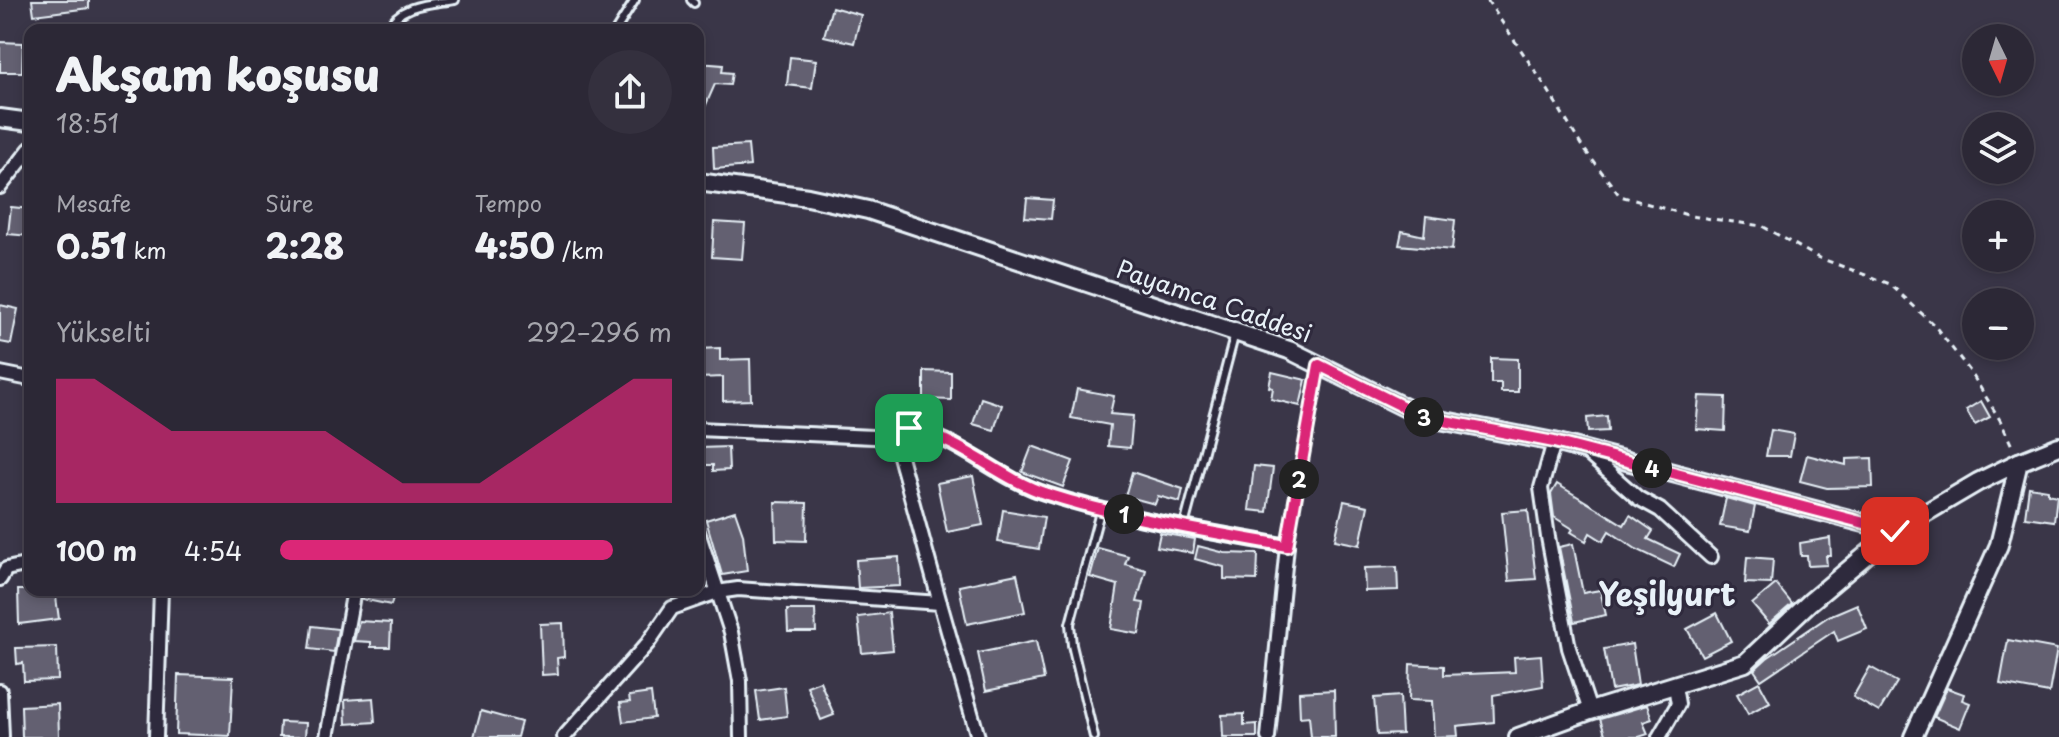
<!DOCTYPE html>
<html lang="tr">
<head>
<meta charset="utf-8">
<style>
  body { margin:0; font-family:"Playpen Sans",sans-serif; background:#34303e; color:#f1f3f6; height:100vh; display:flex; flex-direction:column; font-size:30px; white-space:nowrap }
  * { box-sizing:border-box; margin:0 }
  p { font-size:26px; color:#a6a6ad }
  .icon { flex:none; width:44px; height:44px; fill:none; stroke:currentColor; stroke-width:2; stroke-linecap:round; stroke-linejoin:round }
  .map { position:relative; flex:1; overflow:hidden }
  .sheet { position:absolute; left:24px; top:24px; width:680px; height:572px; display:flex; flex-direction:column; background:#2c2836; border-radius:16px; box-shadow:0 4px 12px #0003,0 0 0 2px #484451 }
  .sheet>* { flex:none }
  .needle { width:52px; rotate:175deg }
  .controls { position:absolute; left:1962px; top:24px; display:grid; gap:16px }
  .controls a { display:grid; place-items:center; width:72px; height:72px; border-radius:50%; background:#2c2836; box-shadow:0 4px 12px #0003,0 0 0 2px #484451; font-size:40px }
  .pin { position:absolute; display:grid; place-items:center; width:68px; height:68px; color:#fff; margin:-34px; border-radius:16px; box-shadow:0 4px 12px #0006 }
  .km { position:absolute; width:40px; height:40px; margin:-20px; border-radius:50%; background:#222; color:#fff; font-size:22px; line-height:40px; text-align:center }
  .round { display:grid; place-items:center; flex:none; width:84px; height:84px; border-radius:42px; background:#34303e }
  .head { display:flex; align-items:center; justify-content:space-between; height:136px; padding:0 32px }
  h1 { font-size:44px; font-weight:800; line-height:60px }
  .metrics { display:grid; grid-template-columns:repeat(3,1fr); gap:12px; height:136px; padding:8px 32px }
  .metrics div { display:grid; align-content:center }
  .metrics b { font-size:34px; font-weight:800 }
  .metrics small { font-size:22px; font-weight:400 }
  .metrics p { font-size:22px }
  .chart { height:224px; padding:16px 32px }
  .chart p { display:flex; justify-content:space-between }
  .chart svg { width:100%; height:144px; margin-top:8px; fill:#db2777; opacity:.7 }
  ul { padding:0 32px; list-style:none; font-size:26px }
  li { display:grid; grid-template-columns:128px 96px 1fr; align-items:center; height:60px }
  li i { height:20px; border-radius:10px; background:#db2777 }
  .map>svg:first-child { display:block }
  .building { fill:#636171; stroke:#e8f1f8; stroke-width:2 }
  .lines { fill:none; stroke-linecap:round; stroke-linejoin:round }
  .service-casing { stroke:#e8f1f8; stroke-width:12 }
  .minor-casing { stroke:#e8f1f8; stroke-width:18 }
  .tertiary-casing { stroke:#e8f1f8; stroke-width:22 }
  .path { stroke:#e8f1f8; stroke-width:3; stroke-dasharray:6 6; stroke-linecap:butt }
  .service { stroke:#2f2a3d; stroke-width:6 }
  .minor { stroke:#2f2a3d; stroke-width:12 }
  .tertiary { stroke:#2f2a3d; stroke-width:16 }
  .route-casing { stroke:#fff; stroke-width:16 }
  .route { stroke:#db2777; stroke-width:10 }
  .labels { text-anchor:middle; stroke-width:6; stroke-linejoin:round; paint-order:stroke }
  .street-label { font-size:24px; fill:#e8f1f8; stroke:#2f2a3d }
  .district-label { font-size:32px; font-weight:bold; fill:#e8f1f8; stroke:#2f2a3d }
</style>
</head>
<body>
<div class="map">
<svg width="2059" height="737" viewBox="0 0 2059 737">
  <rect width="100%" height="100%" fill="#3a3648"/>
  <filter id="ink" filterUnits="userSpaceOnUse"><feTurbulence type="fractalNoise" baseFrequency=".0125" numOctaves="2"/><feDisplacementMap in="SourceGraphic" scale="16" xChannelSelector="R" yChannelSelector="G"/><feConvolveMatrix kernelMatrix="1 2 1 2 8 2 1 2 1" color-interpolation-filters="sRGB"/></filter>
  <g filter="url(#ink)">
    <g class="building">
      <polygon points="32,0 89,0 89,8 34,15"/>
      <polygon points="832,7 861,15 854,43 824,36"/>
      <polygon points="0,42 23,43 22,72 0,72"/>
      <polygon points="790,57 816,60 812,88 787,85"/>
      <polygon points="698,63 723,65 722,72 732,73 730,85 715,84 698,123"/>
      <polygon points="748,145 750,166 714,169 713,147"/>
      <polygon points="1027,198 1053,200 1051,219 1025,217"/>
      <polygon points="11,207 30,209 30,236 8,234"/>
      <polygon points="1426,216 1455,220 1452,250 1399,245 1402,231 1424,236"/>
      <polygon points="714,222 745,224 742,259 712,257"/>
      <polygon points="0,305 18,309 11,344 0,342"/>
      <polygon points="720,348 720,360 750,359 751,400 723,401 723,377 698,378 698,349"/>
      <polygon points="1491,358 1518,359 1518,392 1501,392 1501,383 1491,383"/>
      <polygon points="924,371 951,372 951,400 924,399"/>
      <polygon points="1272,372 1306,380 1300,406 1271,399 1273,388 1269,387"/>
      <polygon points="1077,389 1114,396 1110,414 1133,416 1130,448 1108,446 1110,425 1071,418"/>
      <polygon points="1699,396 1726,397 1725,431 1696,429"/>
      <polygon points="981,398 1002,405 994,430 973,424"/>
      <polygon points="1981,401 1990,417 1975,425 1966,410"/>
      <polygon points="1607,416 1608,431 1588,432 1587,418"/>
      <polygon points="1771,430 1794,434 1790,456 1766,456"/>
      <polygon points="1032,446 1073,461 1063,487 1022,472"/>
      <polygon points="728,447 729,470 713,471 713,465 701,465 700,448"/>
      <polygon points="1807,455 1846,465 1846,459 1872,458 1873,487 1827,488 1800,481"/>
      <polygon points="1254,466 1273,468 1267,512 1249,510"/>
      <polygon points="1132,472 1183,489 1180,502 1158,496 1155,504 1125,496"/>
      <polygon points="973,476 983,525 947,532 937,483"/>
      <polygon points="1557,484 1624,525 1630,515 1653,531 1648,539 1680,554 1674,567 1636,549 1609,531 1603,541 1590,533 1586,541 1571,532 1573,529 1554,517 1551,494"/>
      <polygon points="2029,487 2048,490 2048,494 2057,496 2054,521 2025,517"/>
      <polygon points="1726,498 1755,506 1750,531 1720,526"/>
      <polygon points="1344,501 1368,506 1360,545 1335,540"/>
      <polygon points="775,502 807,503 806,541 776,540"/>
      <polygon points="1003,510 1044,517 1039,549 998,542"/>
      <polygon points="1528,510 1536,579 1509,581 1502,512"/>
      <polygon points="735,511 743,534 747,571 722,575 706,520"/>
      <polygon points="1160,533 1195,539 1193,553 1157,547"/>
      <polygon points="1830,538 1831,556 1826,556 1827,565 1808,566 1807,556 1801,556 1800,543"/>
      <polygon points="1573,544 1583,593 1600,590 1606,615 1574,622 1559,547"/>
      <polygon points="1198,546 1225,553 1258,554 1257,580 1224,579 1224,567 1195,559"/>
      <polygon points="1098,548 1128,556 1125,564 1146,570 1137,602 1144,603 1139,634 1111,629 1118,585 1090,577"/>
      <polygon points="899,557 900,586 858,588 856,560"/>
      <polygon points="1747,557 1773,559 1771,584 1745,583"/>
      <polygon points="1397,567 1398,590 1365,591 1364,568"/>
      <polygon points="1017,574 1025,612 967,624 959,586"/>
      <polygon points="1776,584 1792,604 1769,624 1752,604"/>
      <polygon points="18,590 55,590 59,619 19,624"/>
      <polygon points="363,590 395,590 391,605 362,599"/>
      <polygon points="1857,604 1867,629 1838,641 1834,631 1761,680 1754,670 1767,658 1829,616"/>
      <polygon points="787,610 815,610 816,632 788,632"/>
      <polygon points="889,613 893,650 862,653 858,617"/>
      <polygon points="1717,613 1731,641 1702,656 1687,629"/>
      <polygon points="359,621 391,623 390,647 371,647 371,642 354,641"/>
      <polygon points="563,623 564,657 557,658 558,674 542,675 540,624"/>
      <polygon points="312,626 338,629 334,652 309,649"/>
      <polygon points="2008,640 2057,649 2049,693 2000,684"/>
      <polygon points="1036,641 1044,679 986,691 978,653"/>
      <polygon points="1632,644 1638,685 1611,690 1604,649"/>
      <polygon points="57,647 58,680 24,681 23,663 17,664 16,648"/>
      <polygon points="1541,655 1543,686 1493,695 1494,722 1457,726 1458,736 1434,737 1432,701 1409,700 1410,664 1444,666 1444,675 1515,672 1514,657"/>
      <polygon points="1870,667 1897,682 1879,712 1853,697"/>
      <polygon points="178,675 233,677 230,736 176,734"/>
      <polygon points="820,681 834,715 821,720 807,686"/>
      <polygon points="1759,682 1770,702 1748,714 1737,694"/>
      <polygon points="784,687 787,716 760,720 756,691"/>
      <polygon points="1947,688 1964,694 1962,700 1970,703 1960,728 1934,717"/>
      <polygon points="1334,690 1335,737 1311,737 1309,716 1300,717 1299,692"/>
      <polygon points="651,693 654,718 623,722 620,703 630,702 629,696"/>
      <polygon points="1400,696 1402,734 1377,735 1374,698"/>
      <polygon points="373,698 375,722 346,724 345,700"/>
      <polygon points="58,704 59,737 22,737 21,706"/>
      <polygon points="1647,705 1652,719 1643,722 1648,734 1639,737 1606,737 1600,719"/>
      <polygon points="481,711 521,722 517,737 474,737"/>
      <polygon points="1244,714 1244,725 1257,724 1257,737 1223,737 1222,715"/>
      <polygon points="280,722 306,723 305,737 279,737"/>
    </g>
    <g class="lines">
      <defs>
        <g id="service">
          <polyline points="691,0 694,3"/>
          <path d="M387 30C400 3 430 4 455 0"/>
          <polyline points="616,30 635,0"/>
          <polyline points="1184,526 1235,333"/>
          <polyline points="1094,737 1072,645 1070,624 1101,508"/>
        </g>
        <g id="minor">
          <polyline points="0,187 30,149"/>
          <polyline points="0,373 30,379"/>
          <polyline points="698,429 895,438 940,603"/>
          <path d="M895 438 909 428C961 439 998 479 1047 494 1125 519 1207 531 1287 546L1268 737"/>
          <polyline points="1554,442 1541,488 1548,537 1569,648 1590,711"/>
          <polyline points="1587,453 1638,498 1660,510 1711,557"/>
          <polyline points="698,532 731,632 740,681 741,737"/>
          <polyline points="0,579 6,569 30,564"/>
          <polyline points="0,691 2,737"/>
          <polyline points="156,737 161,590"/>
          <polyline points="327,737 354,590"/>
          <polyline points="564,737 648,643 672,608 717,592 738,589 940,603 978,737"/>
          <polyline points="1659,737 1678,704 1675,686"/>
        </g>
        <g id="tertiary">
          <polyline points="0,118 30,122"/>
          <polyline points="698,182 808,197 868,210 1289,350 1424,417 1554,442 1895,531"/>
          <polyline points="1518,737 1590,711 1745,663 1810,602 1895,531 1978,482 2019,462"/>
          <polyline points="1913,737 1999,545 2019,462 2059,446"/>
        </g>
      </defs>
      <use href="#service" class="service-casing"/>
      <use href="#minor" class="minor-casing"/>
      <use href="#tertiary" class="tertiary-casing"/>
      <g class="path">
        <polyline points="1487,0 1548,90 1581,145 1620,196 1691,216 1762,226 1817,257 1890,284 1934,325 1970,371 2000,420 2013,448"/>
        <polyline points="1289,534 1316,380"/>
      </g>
      <use href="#service" class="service"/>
      <use href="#minor" class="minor"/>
      <use href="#tertiary" class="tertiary"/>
    </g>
  </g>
  <g class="lines" filter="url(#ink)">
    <defs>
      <path id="route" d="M909 428C961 439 998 478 1047 494 1125 519 1207 531 1287 546L1319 365 1424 417 1554 442 1895 531"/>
    </defs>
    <use href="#route" class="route-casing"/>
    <use href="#route" class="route"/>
  </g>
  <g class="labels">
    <g class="street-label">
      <text transform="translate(1214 302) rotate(19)" y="8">Payamca Caddesi</text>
    </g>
    <g class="district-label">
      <text x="1667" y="606">Yeşilyurt</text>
    </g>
  </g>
</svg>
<div class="controls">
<a><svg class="needle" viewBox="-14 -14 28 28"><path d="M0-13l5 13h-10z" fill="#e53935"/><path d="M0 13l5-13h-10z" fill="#a6a6ad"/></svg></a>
<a><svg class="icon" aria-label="layers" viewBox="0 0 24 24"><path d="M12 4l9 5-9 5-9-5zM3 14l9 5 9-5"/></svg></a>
<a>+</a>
<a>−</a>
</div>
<div class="pin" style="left:909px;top:428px;background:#1e9e55"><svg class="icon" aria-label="arrive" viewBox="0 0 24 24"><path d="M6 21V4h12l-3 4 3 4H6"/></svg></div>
<div class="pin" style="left:1895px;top:531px;background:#d93025"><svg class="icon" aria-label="check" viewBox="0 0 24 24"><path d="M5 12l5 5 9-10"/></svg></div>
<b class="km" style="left:1124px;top:514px">1</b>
<b class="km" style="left:1299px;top:479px">2</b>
<b class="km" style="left:1424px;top:417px">3</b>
<b class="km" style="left:1652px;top:468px">4</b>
<section class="sheet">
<div class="head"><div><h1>Akşam koşusu</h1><p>18:51</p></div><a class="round"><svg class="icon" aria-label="share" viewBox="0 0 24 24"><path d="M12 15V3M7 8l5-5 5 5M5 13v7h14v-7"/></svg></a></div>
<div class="metrics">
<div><p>Mesafe</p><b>0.51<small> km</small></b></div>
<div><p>Süre</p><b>2:28</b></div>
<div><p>Tempo</p><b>4:50<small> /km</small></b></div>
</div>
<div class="chart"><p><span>Yükselti</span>292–296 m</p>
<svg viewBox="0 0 160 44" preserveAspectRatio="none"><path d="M0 44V6L10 6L20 14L30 22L40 22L50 22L60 22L70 22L80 30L90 38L100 38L110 38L120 30L130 22L140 14L150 6L160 6V44z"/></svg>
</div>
<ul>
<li><b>100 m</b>4:54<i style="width:85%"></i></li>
</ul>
</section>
</div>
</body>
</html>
